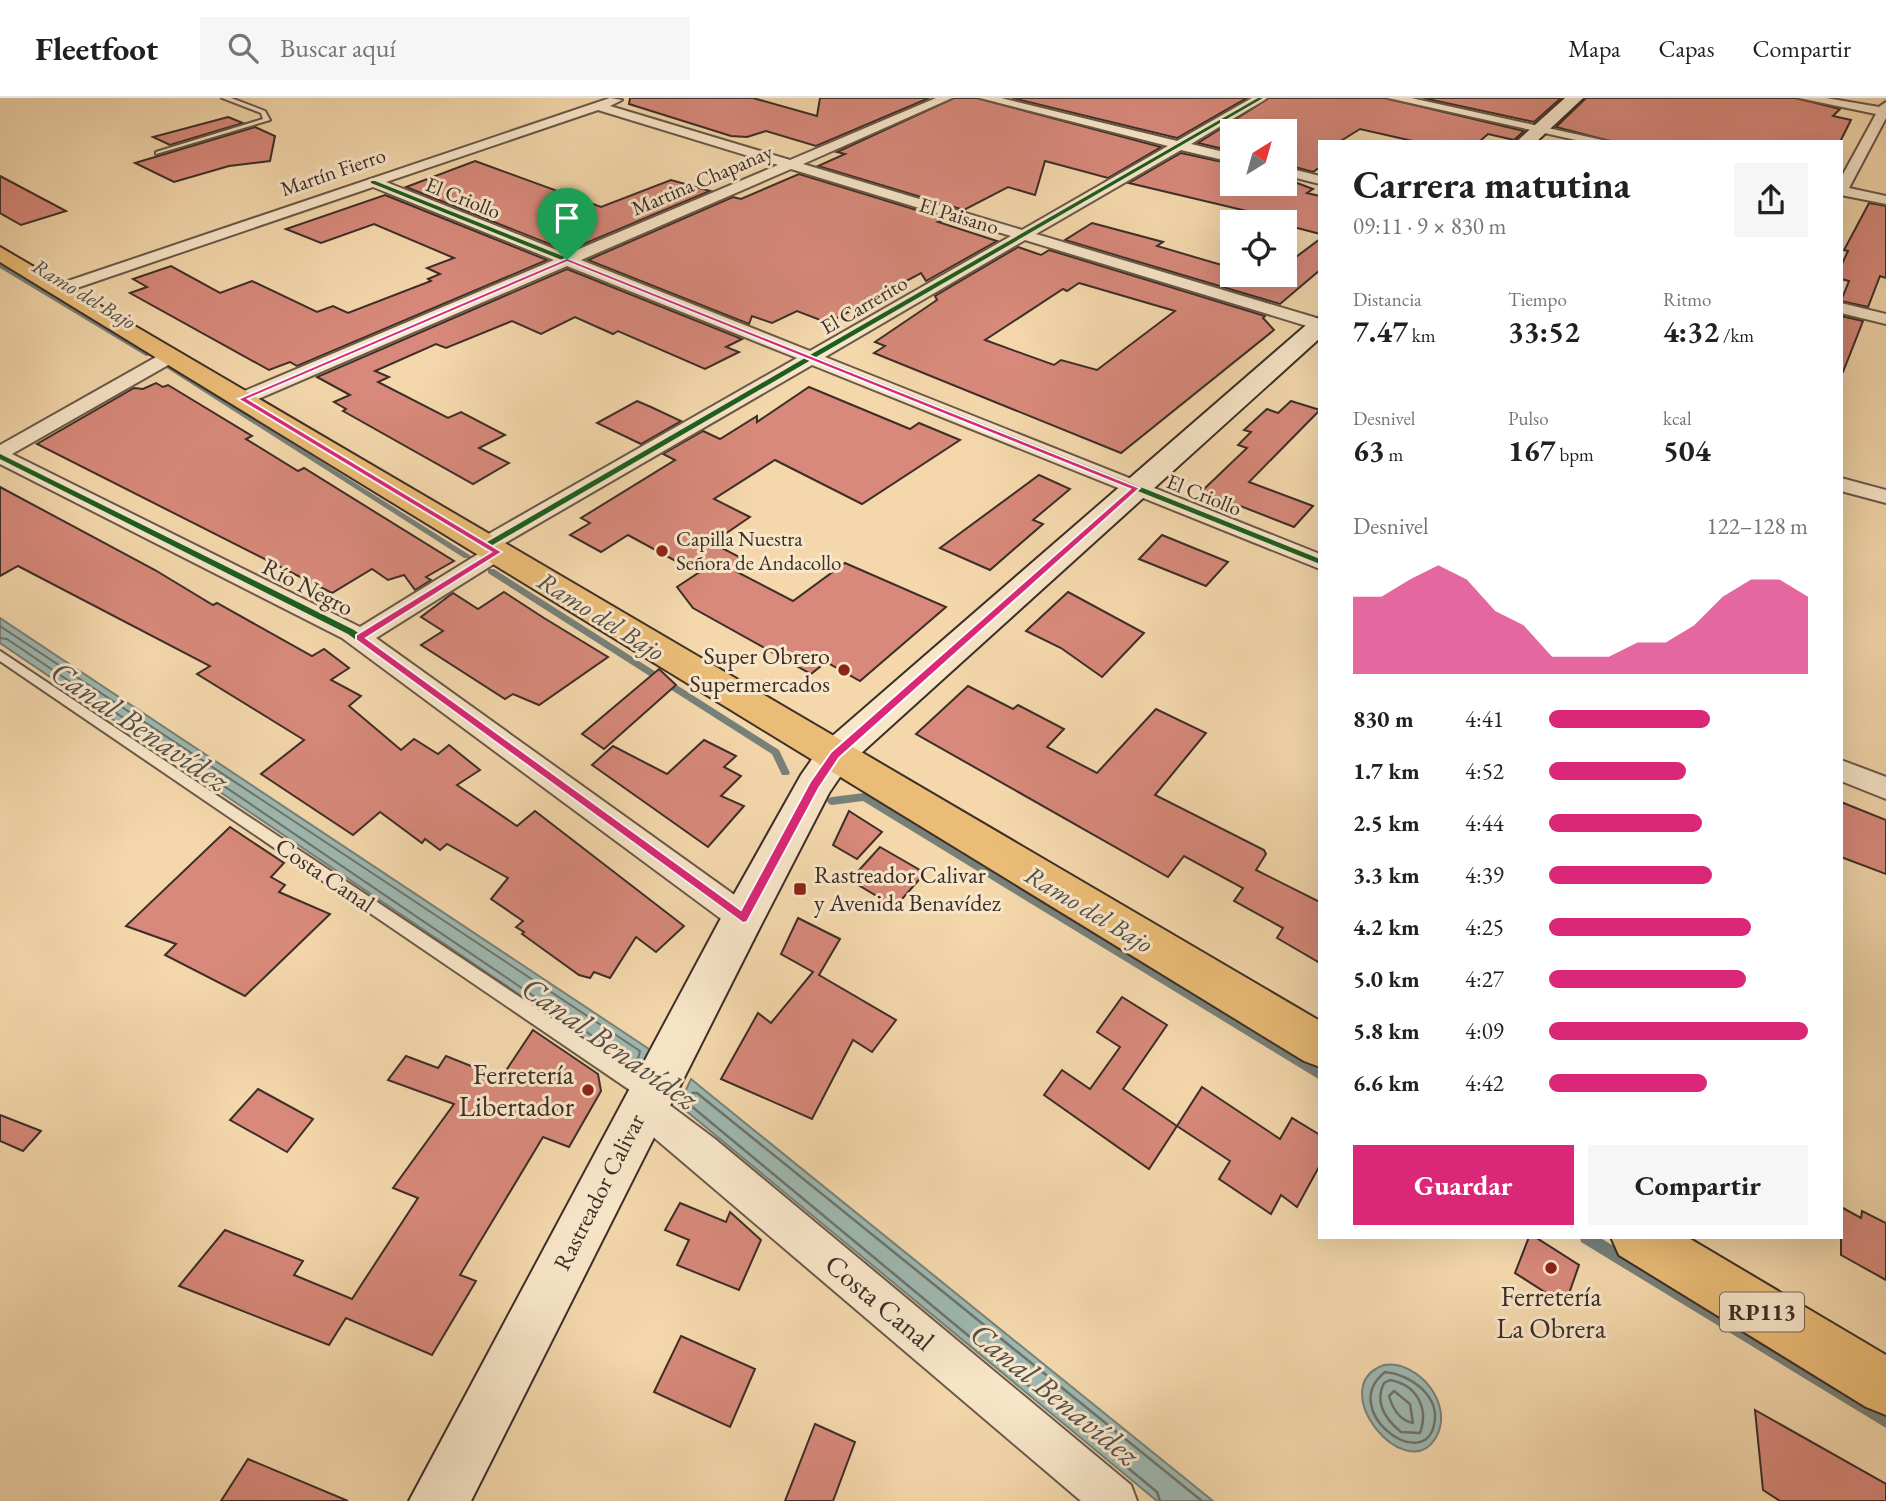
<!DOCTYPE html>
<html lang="es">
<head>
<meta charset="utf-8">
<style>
  body { margin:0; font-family:"EB Garamond",serif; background:#f6f6f6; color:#202124; height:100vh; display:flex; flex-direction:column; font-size:26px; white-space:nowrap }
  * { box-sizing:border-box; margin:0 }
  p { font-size:23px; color:#757577 }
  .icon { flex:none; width:38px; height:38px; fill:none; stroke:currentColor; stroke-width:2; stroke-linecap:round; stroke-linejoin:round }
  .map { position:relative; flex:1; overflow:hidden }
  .details { position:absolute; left:1318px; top:42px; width:525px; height:1099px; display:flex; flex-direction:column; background:#fff; border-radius:0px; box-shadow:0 7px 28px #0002 }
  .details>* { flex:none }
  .needle { width:46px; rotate:37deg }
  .buttons { position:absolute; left:1220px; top:21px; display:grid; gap:14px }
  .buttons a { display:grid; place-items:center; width:77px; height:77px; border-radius:0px; background:#fff; box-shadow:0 7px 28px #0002; font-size:35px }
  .pin { position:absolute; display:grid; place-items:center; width:60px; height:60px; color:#fff; margin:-72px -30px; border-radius:50% 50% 50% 0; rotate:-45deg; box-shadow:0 0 7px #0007 }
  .pin .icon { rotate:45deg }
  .round { display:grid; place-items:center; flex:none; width:74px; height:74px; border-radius:0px; background:#f6f6f6 }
  .head { display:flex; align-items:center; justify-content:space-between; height:119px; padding:0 35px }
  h1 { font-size:38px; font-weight:700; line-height:52px }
  .stats { display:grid; grid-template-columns:repeat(3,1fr); gap:10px; height:119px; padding:7px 35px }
  .stats div { display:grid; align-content:center }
  .stats b { font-size:30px; font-weight:700 }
  .stats small { font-size:19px; font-weight:400 }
  .stats p { font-size:19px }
  .chart { height:196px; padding:14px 35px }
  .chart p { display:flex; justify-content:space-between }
  .chart svg { width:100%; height:126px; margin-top:7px; fill:#db2777; opacity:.7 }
  .action { display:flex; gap:14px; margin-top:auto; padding:14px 35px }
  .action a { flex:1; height:80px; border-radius:0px; background:#db2777; color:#fff; font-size:28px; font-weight:700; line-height:80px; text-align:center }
  .action a+a { background:#f6f6f6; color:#202124 }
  ul { padding:0 35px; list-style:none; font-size:23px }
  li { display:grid; grid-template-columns:112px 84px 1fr; align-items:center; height:52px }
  li i { height:18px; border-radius:9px; background:#db2777 }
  header { display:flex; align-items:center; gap:42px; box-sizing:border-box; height:98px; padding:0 35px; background:#fff; border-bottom:2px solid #e0e0e0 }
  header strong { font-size:33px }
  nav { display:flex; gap:38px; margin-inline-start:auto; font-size:24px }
  .search { width:490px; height:63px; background:#f6f6f6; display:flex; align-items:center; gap:18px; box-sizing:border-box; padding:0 24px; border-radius:0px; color:#757577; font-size:26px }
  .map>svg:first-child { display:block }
  .water { fill:#9eb8b1; stroke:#77817a; stroke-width:2 }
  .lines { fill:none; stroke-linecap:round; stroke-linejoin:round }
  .shore-far1 { stroke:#6d736c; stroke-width:2 }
  .shore { stroke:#6d736c; stroke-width:2.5 }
  .stream { fill:#77817a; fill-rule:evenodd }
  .building { fill:#d8897b; stroke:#3c2e28; stroke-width:2; fill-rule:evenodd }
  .service-casing { stroke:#6a5849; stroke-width:4 }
  .minor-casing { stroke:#6a5849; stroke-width:4 }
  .secondary-casing { stroke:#3c2e28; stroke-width:4 }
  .primary-casing { stroke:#3c2e28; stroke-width:4 }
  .service { fill:#f8e6c9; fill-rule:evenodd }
  .minor { fill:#f8e6c9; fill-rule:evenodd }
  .secondary { fill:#f8e6c9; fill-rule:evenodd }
  .primary { fill:#eabc76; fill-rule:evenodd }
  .cycleway-casing { stroke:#f8e6c9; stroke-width:5 }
  .cycleway { fill:#1b5e20; fill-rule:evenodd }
  .route { fill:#db2777; stroke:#fff; stroke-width:2; fill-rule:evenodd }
  .poi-dot { fill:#8f2418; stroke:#f8e6c9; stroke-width:2.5 }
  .labels { text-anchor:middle; stroke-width:6; stroke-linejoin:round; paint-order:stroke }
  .far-street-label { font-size:21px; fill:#3c2e28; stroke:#f8e6c9 }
  .far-water-label { font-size:21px; font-style:italic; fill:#54504a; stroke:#f8e6c9 }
  .far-poi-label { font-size:21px; fill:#3c2e28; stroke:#f8e6c9; text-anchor:start }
  .shield { fill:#f8e6c9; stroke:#746558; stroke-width:2 }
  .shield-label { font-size:23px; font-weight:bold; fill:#3c2e28 }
  .street-label { font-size:24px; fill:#3c2e28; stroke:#f8e6c9 }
  .poi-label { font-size:24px; fill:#3c2e28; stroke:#f8e6c9; text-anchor:end }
  .water-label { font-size:26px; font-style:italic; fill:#54504a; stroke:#f8e6c9 }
  .near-poi-label { font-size:28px; fill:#3c2e28; stroke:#f8e6c9; text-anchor:end }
  .near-street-label { font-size:28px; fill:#3c2e28; stroke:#f8e6c9 }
  .near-water-label { font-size:32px; font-style:italic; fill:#54504a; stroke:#f8e6c9 }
</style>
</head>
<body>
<header>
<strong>Fleetfoot</strong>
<div class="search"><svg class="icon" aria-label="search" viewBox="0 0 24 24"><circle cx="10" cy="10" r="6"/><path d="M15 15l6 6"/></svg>Buscar aquí</div>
<nav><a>Mapa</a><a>Capas</a><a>Compartir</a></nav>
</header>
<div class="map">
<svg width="1886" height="1403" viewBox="0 0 1886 1403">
  <rect width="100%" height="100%" fill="#f4d8ac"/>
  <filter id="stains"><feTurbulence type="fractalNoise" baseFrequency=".00286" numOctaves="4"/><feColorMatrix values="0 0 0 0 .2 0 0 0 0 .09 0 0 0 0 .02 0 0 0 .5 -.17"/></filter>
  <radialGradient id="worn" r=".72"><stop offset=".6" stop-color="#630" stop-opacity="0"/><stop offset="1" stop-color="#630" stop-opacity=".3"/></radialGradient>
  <g class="water">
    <polygon points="0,520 652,953 638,977 0,545"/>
    <polygon points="691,981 713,999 1213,1403 1157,1403 679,1007"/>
    <path d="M1384 1267C1419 1262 1456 1308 1435 1341 1405 1388 1323 1289 1384 1267Z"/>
  </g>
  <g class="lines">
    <g class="shore-far1">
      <polyline points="0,528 640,953 638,962"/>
      <polyline points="0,540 7,541 628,962"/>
    </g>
    <g class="shore">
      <polyline points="626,960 633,965 638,960"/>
      <path d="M1385 1274C1410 1276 1441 1298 1434 1327 1423 1376 1337 1312 1385 1274Z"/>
      <path d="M1390 1282C1417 1287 1429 1310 1420 1335L1401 1334C1385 1321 1374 1305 1384 1285Z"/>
      <path d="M1394 1293 1410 1306 1413 1325C1399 1322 1393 1311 1389 1298Z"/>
      <polyline points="1160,1403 1157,1394 690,1007 692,995 697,995 1202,1403"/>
    </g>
    <g class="stream">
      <polygon points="0,166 150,256 151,257 146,258 0,170"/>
      <polygon points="165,267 169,267 471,458 470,460 464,460 165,269"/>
      <polygon points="488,471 494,471 779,652 790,675 788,677 782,677 772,656 488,475"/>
      <polygon points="864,695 1320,970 1320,982 863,703 832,707 829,706 827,703 829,700 832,699"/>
      <polygon points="1580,1139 1599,1139 1886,1315 1886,1330 1581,1144"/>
    </g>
  </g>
  <g class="building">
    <polygon points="630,0 753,0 817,18 820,0 929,0 816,48 766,33 747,39 731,38 629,6"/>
    <polygon points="954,0 977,0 1161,49 1108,80 1045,63 1035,97 1008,89 964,112 818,68 845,56 837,54"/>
    <polygon points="1012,0 1247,0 1177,40"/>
    <polygon points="1269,0 1385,0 1524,33 1514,42 1488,36 1479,44 1417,44 1360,31 1339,44 1320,44 1320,69 1313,74 1284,66 1284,33 1232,33 1232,53 1198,45"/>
    <polygon points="1423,0 1561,0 1534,24"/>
    <polygon points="1586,0 1796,0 1840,11 1833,18 1851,22 1840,44 1613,44 1556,29"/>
    <polygon points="228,19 243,25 170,47 153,39"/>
    <polygon points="255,29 275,38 270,63 229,68 174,84 135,65"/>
    <polygon points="1181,55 1232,66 1232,86 1284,86 1284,80 1313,91 1307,95 1320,98 1320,136 1244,116 1247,113 1129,85"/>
    <polygon points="475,63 601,109 671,82 710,93 567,153 406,89"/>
    <polygon points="799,76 946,121 938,124 997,143 926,183 921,175 828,225 797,213 772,225 752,218 749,226 588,162 733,99 741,101"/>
    <polygon points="0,78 66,113 21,127 0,115"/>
    <polygon points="385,97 547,162 297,268 290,264 269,272 130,195 147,189 133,181 171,168 220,195 252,183 317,214 333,208 348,215 431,183 428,181 440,176 427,170 454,160 374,126 321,145 286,131"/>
    <polygon points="1869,105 1886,108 1886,180 1880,178 1868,209 1841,203 1849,183 1841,181 1841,168 1848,153 1844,152"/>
    <polygon points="1092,125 1163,144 1157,148 1232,170 1232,177 1284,177 1284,168 1320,141 1320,172 1280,206 1065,142"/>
    <path d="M1018 149 1041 157 1049 152 1265 218 1263 220 1274 232 1121 355 874 255 885 248 875 244 937 202 935 198ZM1079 185 1175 213 1097 272 1061 262 1054 267 985 242 1063 191 1067 193Z"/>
    <polygon points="567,171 742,241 726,249 739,254 705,271 618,233 613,236 575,219 541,236 512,223 446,250 436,246 375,273 389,279 378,284 448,320 461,314 505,337 479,350 509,365 473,386 343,313 346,311 334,304 350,297 317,279"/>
    <polygon points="1841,218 1863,223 1843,274 1841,274"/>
    <polygon points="156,285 163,289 168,287 252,338 246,341 298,373 304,370 454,463 426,479 431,482 415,492 404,477 388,482 372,471 332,495 37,346 134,290 143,291"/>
    <polygon points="809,289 910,331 919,325 960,342 862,406 775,362 714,401 750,419 712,445 751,465 737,474 793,503 845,465 946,509 860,583 826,564 811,576 693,510 677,489 698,475 628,437 601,454 570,437 590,425 581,420 675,362 663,356 703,333 720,341 757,318 757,324"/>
    <polygon points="637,303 651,309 681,323 641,346 597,325"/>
    <polygon points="1291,303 1320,312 1249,384 1313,408 1294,429 1202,393 1247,350 1238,347 1251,334 1244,332 1267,311 1278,315"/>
    <polygon points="1039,377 1070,391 1033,422 1043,426 990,472 940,450"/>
    <polygon points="0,389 155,472 213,507 217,505 312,558 324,551 349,570 331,582 361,598 349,608 401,652 414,641 438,656 449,647 480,672 457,687 517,728 535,713 684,828 656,854 636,839 610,880 594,874 590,880 579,877 522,836 524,834 516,829 523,823 491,801 508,780 447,746 440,752 425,741 422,745 380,714 353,737 261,676 304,642 197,576 210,568 18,468 0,478"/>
    <polygon points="1162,437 1228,464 1206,488 1139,461"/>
    <polygon points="504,494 544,520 608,559 539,607 513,596 505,601 421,547 443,533 421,519 453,495 478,511"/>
    <polygon points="1068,494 1144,535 1102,579 1061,550 1026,533"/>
    <polygon points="659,571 676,587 604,651 582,636"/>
    <polygon points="968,588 1013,611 1018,607 1064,631 1047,649 1097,675 1156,611 1206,635 1155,697 1264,752 1266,756 1256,772 1320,804 1320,865 1277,840 1283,830 1234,803 1243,790 1184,758 1168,779 916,636"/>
    <polygon points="704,642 736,658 724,669 741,678 721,698 744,708 708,749 592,667 613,648 667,676"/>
    <polygon points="1841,704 1886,722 1886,776 1841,759"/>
    <polygon points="849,713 882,734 857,761 833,747"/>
    <polygon points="230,729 284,765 271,779 285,787 279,794 330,816 245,898 165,857 176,846 126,828"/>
    <polygon points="880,749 925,775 895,809 850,782"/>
    <polygon points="798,820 840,841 819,877 896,922 872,954 853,942 812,1021 721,981 758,915 771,925 813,874 781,856"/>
    <polygon points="1122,899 1167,927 1123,991 1177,1028 1149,1071 1044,997 1062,972 1090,991 1120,949 1097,934"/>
    <polygon points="533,932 598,976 601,993 569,1049 543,1039 460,1177 476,1183 432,1257 346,1220 329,1247 179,1188 225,1132 303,1163 294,1177 352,1201 418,1100 393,1090 454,1006 388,982 406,958 438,970 446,958 501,980"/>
    <polygon points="1202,989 1280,1041 1292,1020 1320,1037 1320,1067 1297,1109 1281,1097 1271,1116 1219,1081 1230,1063 1177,1028"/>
    <polygon points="258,991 313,1021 287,1054 230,1022"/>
    <polygon points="0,1017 41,1033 23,1053 0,1043"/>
    <polygon points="680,1105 726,1124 730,1114 761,1142 739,1192 677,1167 689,1142 665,1132"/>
    <polygon points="1841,1109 1861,1120 1862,1113 1886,1125 1886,1182 1841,1157"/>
    <polygon points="1529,1139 1535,1139 1579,1167 1565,1207 1515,1175"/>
    <polygon points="681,1238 755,1271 730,1329 654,1294"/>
    <polygon points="1755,1312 1886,1386 1886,1403 1780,1403 1763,1392"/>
    <polygon points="815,1326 855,1344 833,1403 785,1403"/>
    <polygon points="248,1361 348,1403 221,1403"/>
  </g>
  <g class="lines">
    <defs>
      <g id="service">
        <polygon points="222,0 231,0 265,13 270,22 156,56 156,54 263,21 261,15"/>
        <polygon points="0,553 655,989 658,995 655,1001 649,1003 643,1001 0,563"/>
      </g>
      <g id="minor">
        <path d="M610 0 622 2 610 8 790 62 936 0H952L803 66 1022 132 1168 48 980 0H1001L1177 43 1252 0H1267L1191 46 1232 56V64L1181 52 1036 136 1320 221V232L1025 142 825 259 1320 456V471L812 267 500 448 508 454 505 459 376 540 754 811 758 820 754 829 743 833 732 829 342 540 0 366V347L165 254H177L180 258 177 262 12 356 360 529 483 453 475 447 478 442 797 260 567 168 249 305H235L233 301 235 297 554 162 373 89 65 194H53L51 191 53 188ZM598 12 778 67 567 156 386 84ZM791 71 1011 138 810 253 581 162Z"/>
        <polygon points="1388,0 1411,0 1611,44 1585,44"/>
        <polygon points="1799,0 1826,0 1879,9 1886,4 1886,20 1849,90 1886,98 1886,106 1841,97 1841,80 1876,16"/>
        <polygon points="1284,69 1320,78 1320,86 1284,77"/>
        <polygon points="1841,205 1886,216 1886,226 1841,215"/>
        <polygon points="1841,380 1886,392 1886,405 1841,393"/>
        <polygon points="1841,662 1886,679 1886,701 1841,683"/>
        <polygon points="643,991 655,996 715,1041 1131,1387 1137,1403 1081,1403 631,1020 625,1008 631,996"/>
      </g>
      <g id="secondary">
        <polygon points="1565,0 1583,0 1536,44 1516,44"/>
        <polygon points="1320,220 1320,240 848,667 829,695 758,833 471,1403 409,1403 728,807 801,677 822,647 1312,222"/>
      </g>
      <g id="primary">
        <polygon points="0,149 1320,923 1320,969 1304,963 0,164"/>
        <polygon points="1611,1139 1687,1139 1886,1257 1886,1317 1866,1309 1619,1157"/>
      </g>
    </defs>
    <use href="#service" class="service-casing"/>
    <use href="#minor" class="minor-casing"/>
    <use href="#secondary" class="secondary-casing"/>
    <use href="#primary" class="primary-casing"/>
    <use href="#service" class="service"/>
    <use href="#minor" class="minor"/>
    <use href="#secondary" class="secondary"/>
    <use href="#primary" class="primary"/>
    <defs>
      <g id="cycleway">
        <polygon points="1258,0 1263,0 816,259 1320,461 1320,466 811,262 489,449 486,450 482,447 805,260 371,85 371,83 375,83 810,257"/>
        <polygon points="0,356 354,532 747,817 749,820 747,823 743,825 739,823 348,536 0,361"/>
      </g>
    </defs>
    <use href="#cycleway" class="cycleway-casing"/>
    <use href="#cycleway" class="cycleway"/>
  </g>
  <path class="route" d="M567 160 1140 390 839 660 819 690 747 824 743 825 356 542V537L491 454 238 301ZM567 164 1130 391 831 654 810 684 741 812 366 540 502 454 248 301Z"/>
  <g class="poi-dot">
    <circle cx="662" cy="453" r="7"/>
    <circle cx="844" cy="572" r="7"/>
    <rect x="793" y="784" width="14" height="14" rx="3.5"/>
    <circle cx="588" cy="992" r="7"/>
    <circle cx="1551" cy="1170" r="7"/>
  </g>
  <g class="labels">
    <g class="far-street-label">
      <text transform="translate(333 74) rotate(-19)" y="7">Martín Fierro</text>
      <text transform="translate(702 82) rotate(-23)" y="7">Martina Chapanay</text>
      <text transform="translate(463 100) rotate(22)" y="7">El Criollo</text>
      <text transform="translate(959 118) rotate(17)" y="7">El Paisano</text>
      <text transform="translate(864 207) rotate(-30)" y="7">El Carrerito</text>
      <text transform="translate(1204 397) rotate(22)" y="7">El Criollo</text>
    </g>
    <g class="far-water-label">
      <text transform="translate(84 196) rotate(31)" y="7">Ramo del Bajo</text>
    </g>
    <g class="far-poi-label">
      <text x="676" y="448">Capilla Nuestra<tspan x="676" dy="24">Señora de Andacollo</tspan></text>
    </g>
    <rect class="shield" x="1720" y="1194.5" width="84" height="39" rx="5"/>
    <g class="shield-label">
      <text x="1762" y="1222">RP113</text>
    </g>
    <g class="street-label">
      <text transform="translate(308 489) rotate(27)" y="8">Río Negro</text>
      <text transform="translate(325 777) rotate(34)" y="8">Costa Canal</text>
      <text transform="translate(599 1094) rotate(-63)" y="8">Rastreador Calivar</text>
    </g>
    <g class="poi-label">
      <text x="830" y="566">Super Obrero<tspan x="830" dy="28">Supermercados</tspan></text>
      <text x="814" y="785" text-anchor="start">Rastreador Calivar<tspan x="814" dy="28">y Avenida Benavídez</tspan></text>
    </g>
    <g class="water-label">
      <text transform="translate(601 518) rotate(32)" y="9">Ramo del Bajo</text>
      <text transform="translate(1089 811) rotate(31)" y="9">Ramo del Bajo</text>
    </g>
    <g class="near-poi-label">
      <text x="574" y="986">Ferretería<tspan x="574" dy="32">Libertador</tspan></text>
      <text x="1551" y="1208" text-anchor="middle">Ferretería<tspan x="1551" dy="32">La Obrera</tspan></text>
    </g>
    <g class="near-street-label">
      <text transform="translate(880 1204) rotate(40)" y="10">Costa Canal</text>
    </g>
    <g class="near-water-label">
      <text transform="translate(140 628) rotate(34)" y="11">Canal Benavídez</text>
      <text transform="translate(610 945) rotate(35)" y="11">Canal Benavídez</text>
      <text transform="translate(1055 1296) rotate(39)" y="11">Canal Benavídez</text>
    </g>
  </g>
  <rect width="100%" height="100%" filter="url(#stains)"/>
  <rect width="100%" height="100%" fill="url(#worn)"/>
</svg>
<div class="buttons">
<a><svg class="needle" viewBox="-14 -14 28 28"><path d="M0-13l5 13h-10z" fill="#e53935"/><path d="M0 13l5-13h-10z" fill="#757577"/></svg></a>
<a><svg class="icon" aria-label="locate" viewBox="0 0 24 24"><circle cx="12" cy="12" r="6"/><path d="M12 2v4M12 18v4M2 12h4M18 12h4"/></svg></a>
</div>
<div class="pin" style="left:567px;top:162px;background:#1e9e55"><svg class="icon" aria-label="arrive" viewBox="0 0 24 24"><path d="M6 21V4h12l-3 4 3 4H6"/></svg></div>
<section class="details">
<div class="head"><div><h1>Carrera matutina</h1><p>09:11 · 9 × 830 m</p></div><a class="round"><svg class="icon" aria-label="share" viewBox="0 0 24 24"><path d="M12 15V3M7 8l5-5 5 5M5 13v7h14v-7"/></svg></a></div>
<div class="stats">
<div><p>Distancia</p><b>7.47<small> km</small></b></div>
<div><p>Tiempo</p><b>33:52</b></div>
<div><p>Ritmo</p><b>4:32<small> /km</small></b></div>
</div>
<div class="stats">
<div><p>Desnivel</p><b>63<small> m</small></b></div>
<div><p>Pulso</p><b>167<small> bpm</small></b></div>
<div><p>kcal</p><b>504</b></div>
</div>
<div class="chart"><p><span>Desnivel</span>122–128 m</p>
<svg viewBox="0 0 160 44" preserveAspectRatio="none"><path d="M0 44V17L10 17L20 11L30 6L40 11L50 22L60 27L70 38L80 38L90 38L100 33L110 33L120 27L130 17L140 11L150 11L160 17V44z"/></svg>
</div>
<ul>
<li><b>830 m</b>4:41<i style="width:62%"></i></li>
<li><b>1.7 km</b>4:52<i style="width:53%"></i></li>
<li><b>2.5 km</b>4:44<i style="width:59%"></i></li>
<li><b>3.3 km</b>4:39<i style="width:63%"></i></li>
<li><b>4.2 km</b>4:25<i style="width:78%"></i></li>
<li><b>5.0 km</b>4:27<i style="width:76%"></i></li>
<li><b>5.8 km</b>4:09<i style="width:100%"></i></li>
<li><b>6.6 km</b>4:42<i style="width:61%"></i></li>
</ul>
<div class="action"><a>Guardar</a><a>Compartir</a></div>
</section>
</div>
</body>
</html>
